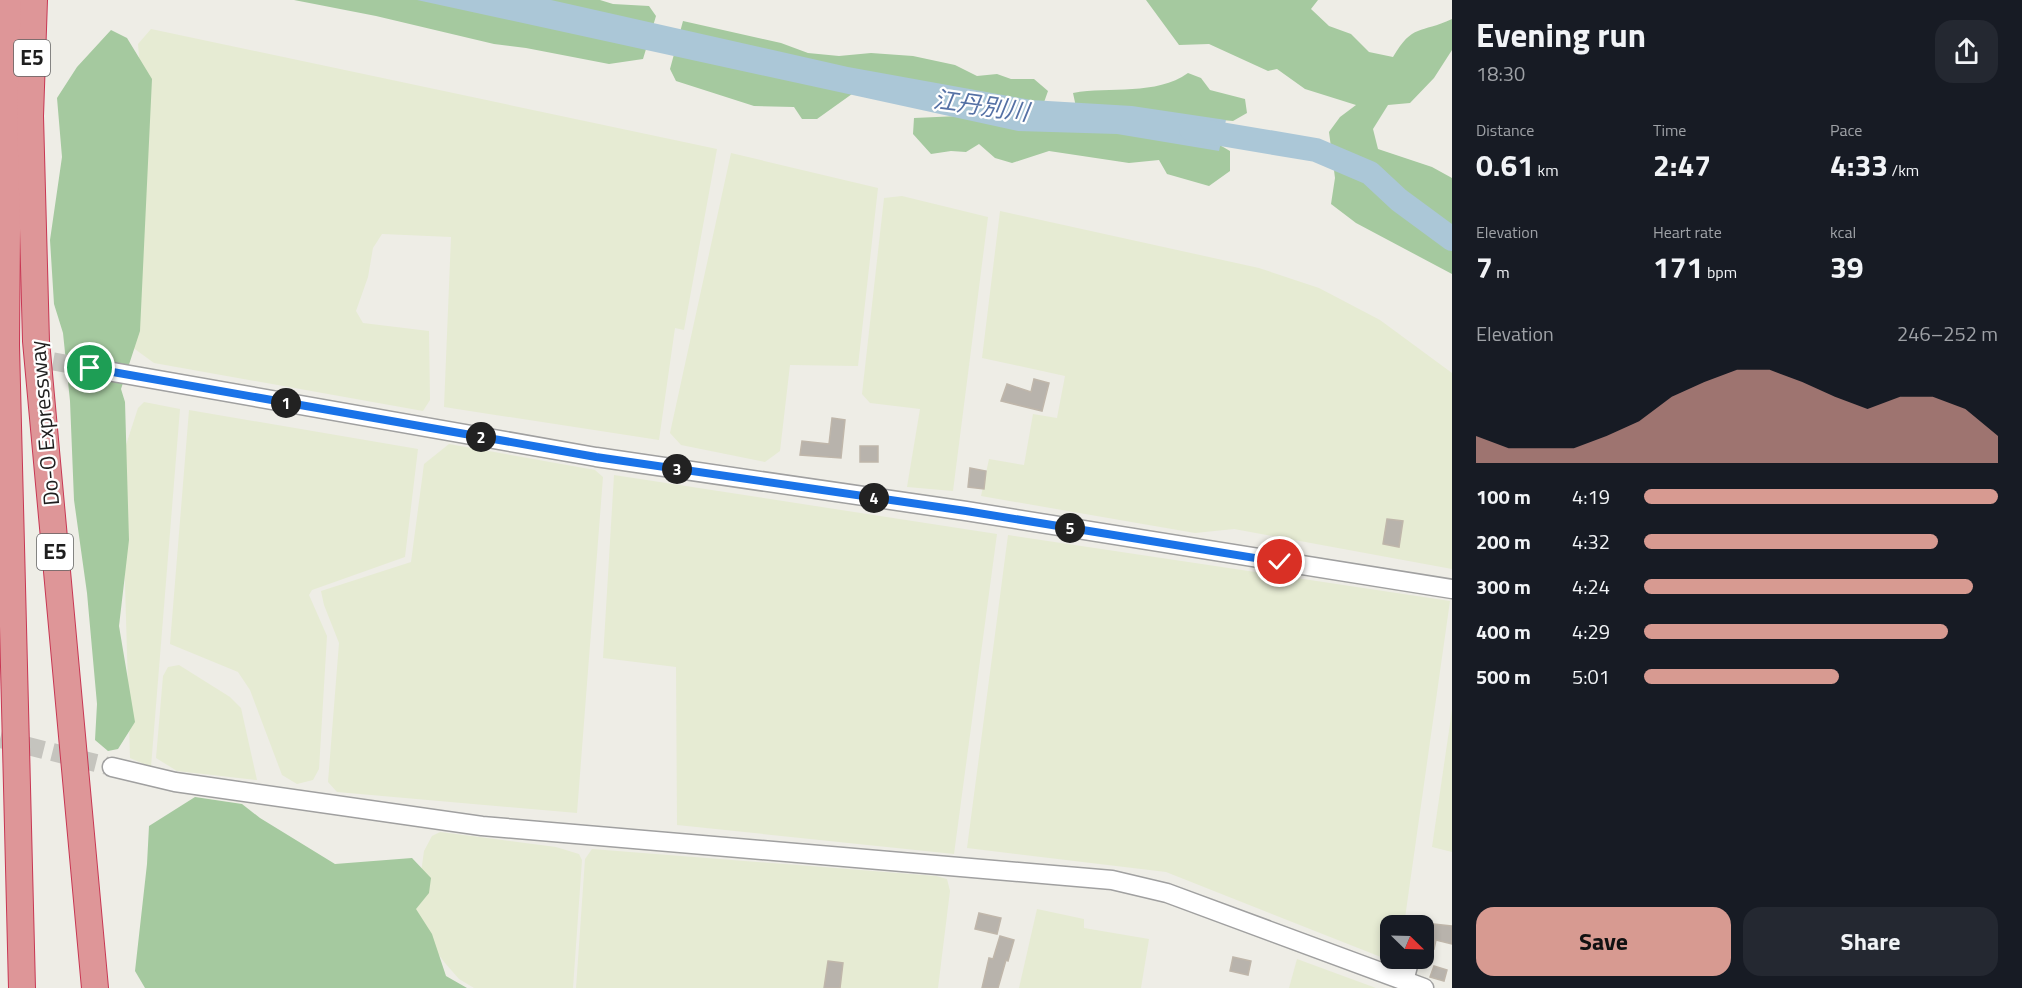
<!DOCTYPE html>
<html lang="en">
<head>
<meta charset="utf-8">
<style>
  body { margin:0; font-family:"Titillium Web","Noto Sans JP",sans-serif; background:#242831; color:#f1f3f6; height:100vh; display:flex; flex-direction:column; font-size:22px; white-space:nowrap }
  * { box-sizing:border-box; margin:0 }
  p { font-size:20px; color:#9ea1a6 }
  .icon { flex:none; width:33px; height:33px; fill:none; stroke:currentColor; stroke-width:2; stroke-linecap:round; stroke-linejoin:round }
  .map { position:relative; flex:1; overflow:hidden }
  .panel { display:flex; flex-direction:column; background:#171b24; width:570px }
  .panel>* { flex:none }
  .needle { width:39px; rotate:113deg }
  .fabs { position:absolute; left:1380px; top:915px; display:grid; gap:12px }
  .fabs a { display:grid; place-items:center; width:54px; height:54px; border-radius:12px; background:#171b24; box-shadow:0 3px 9px #0003; font-size:30px }
  .pin { position:absolute; display:grid; place-items:center; width:51px; height:51px; color:#fff; margin:-26px; border:3px solid #fff; border-radius:50%; box-shadow:0 2px 6px #0007 }
  .km { position:absolute; width:30px; height:30px; margin:-15px; border-radius:50%; background:#222; color:#fff; font-size:16px; line-height:30px; text-align:center }
  .round { display:grid; place-items:center; flex:none; width:63px; height:63px; border-radius:18px; background:#242831 }
  .summary { display:flex; align-items:center; justify-content:space-between; height:102px; padding:0 24px }
  h1 { font-size:33px; font-weight:700; line-height:45px }
  .figures { display:grid; grid-template-columns:repeat(3,1fr); gap:9px; height:102px; padding:6px 24px }
  .figures div { display:grid; align-content:center }
  .figures b { font-size:30px; font-weight:700 }
  .figures small { font-size:16px; font-weight:400 }
  .figures p { font-size:16px }
  .chart { height:168px; padding:12px 24px }
  .chart p { display:flex; justify-content:space-between }
  .chart svg { width:100%; height:108px; margin-top:6px; fill:#d79a91; opacity:.7 }
  .cta { display:flex; gap:12px; margin-top:auto; padding:12px 24px }
  .cta a { flex:1; height:69px; border-radius:18px; background:#d79a91; color:#111; font-size:24px; font-weight:700; line-height:69px; text-align:center }
  .cta a+a { background:#242831; color:#f1f3f6 }
  ul { padding:0 24px; list-style:none; font-size:20px }
  li { display:grid; grid-template-columns:96px 72px 1fr; align-items:center; height:45px }
  li i { height:15px; border-radius:8px; background:#d79a91 }
  main { display:flex; flex:1; min-height:0 }
  .map>svg:first-child { display:block }
  .farmland { fill:#e6ebd3 }
  .forest { fill:#a5c99f }
  .water { fill:#abc7d7 }
  .lines { fill:none; stroke-linecap:round; stroke-linejoin:round }
  .river { stroke:#abc7d7; stroke-width:24 }
  .building { fill:#b8b3ac; stroke:#bfb6aa; stroke-width:1.5 }
  .minor-tunnel { stroke:#c5c4be; stroke-width:18; stroke-dasharray:18 9; stroke-linecap:butt }
  .minor-casing { stroke:#a0a0a0; stroke-width:21 }
  .highway-casing { stroke:#c83753; stroke-width:28 }
  .minor { stroke:#fff; stroke-width:18 }
  .highway { stroke:#de9698; stroke-width:26 }
  .route-casing { stroke:#fff; stroke-width:12 }
  .route { stroke:#1a73e8; stroke-width:8 }
  .labels { text-anchor:middle; stroke-width:4.5; stroke-linejoin:round; paint-order:stroke }
  .shield { fill:#fff; stroke:#626262; stroke-width:1.5 }
  .shield-label { font-size:21px; font-weight:bold; fill:#1f1f1f }
  .street-label { font-size:22px; fill:#1f1f1f; stroke:#fff }
  .water-label { font-size:24px; font-style:italic; fill:#5571a5; stroke:#fff }
</style>
</head>
<body>
<main>
<div class="map">
<svg width="1452" height="988" viewBox="0 0 1452 988">
  <rect width="100%" height="100%" fill="#eeede6"/>
  <g class="farmland">
    <polygon points="151,29 717,149 684,330 675,328 659,440 444,407 451,237 382,234 373,248 368,277 356,311 363,323 429,331 430,400 423,411 154,363 132,347 140,69 138,44"/>
    <polygon points="731,153 878,188 858,366 790,365 780,451 765,462 681,445 670,433"/>
    <polygon points="902,196 988,217 953,491 907,487 920,409 870,403 862,394 884,198"/>
    <polygon points="1000,211 1259,268 1319,288 1380,320 1452,373 1452,569 1234,529 1195,533 981,496 989,459 1024,465 1033,414 1057,418 1065,376 982,358"/>
    <polygon points="144,402 180,409 151,767 130,758 124,549 126,445 138,408"/>
    <polygon points="189,410 418,449 405,557 312,590 309,595 327,636 319,769 313,780 297,784 282,775 250,690 238,672 170,644"/>
    <polygon points="449,444 595,470 603,477 577,813 337,792 328,782 339,643 324,605 321,591 411,562 424,464"/>
    <polygon points="614,475 997,534 954,854 677,825 676,667 603,658"/>
    <polygon points="1008,535 1450,601 1404,925 1390,926 1390,958 1393,959 1391,961 1166,872 967,848"/>
    <polygon points="179,665 230,697 241,708 257,780 177,771 156,758 163,676 168,667"/>
    <polygon points="1452,710 1452,852 1432,847"/>
    <polygon points="440,832 556,847 579,854 582,860 573,988 474,988 459,979 445,963 418,928 406,902 419,887 424,851 432,836"/>
    <polygon points="592,849 936,876 947,879 950,891 938,988 576,988 585,859"/>
    <polygon points="1037,909 1084,919 1084,928 1149,939 1141,988 1019,988"/>
    <polygon points="1297,959 1376,988 1289,988"/>
  </g>
  <g class="forest">
    <polygon points="294,0 600,0 613,4 649,6 656,16 643,59 609,64 526,48 494,44 376,16"/>
    <path d="M1146 0H1318L1311 9 1329 26 1351 34 1369 52 1393 57C1413 23 1420 34 1452 19V50L1434 78 1410 103 1388 105 1373 129 1378 149 1432 167 1452 178V274L1356 223 1331 204 1335 178 1329 132 1340 117 1356 105 1305 89 1277 69 1268 71 1209 44 1179 45Z"/>
    <polygon points="683,21 781,43 808,53 839,56 871,53 913,56 955,65 977,76 997,74 1011,79 1034,79 1048,91 1042,108 866,84 817,119 802,119 794,107 754,106 676,81 670,69"/>
    <polygon points="111,30 127,38 152,79 140,331 121,389 125,402 129,540 119,626 135,722 118,749 108,751 95,740 97,704 87,593 74,500 70,401 63,333 54,304 50,240 62,157 57,98 77,67"/>
    <path d="M1188 73 1201 78 1210 90 1245 99 1247 113 1233 121 1076 107 1073 93C1110 86 1156 96 1188 73Z"/>
    <polygon points="959,116 1211,140 1230,151 1230,171 1209,186 1167,174 1159,160 1129,163 1049,151 1012,163 995,158 979,144 966,152 951,151 931,154 913,134 914,118"/>
    <polygon points="195,797 242,804 260,818 335,864 412,858 431,878 429,893 416,909 432,934 446,976 467,988 145,988 135,971 147,864 149,826"/>
  </g>
  <polygon class="water" points="417,0 551,0 848,67 1031,100 1132,106 1226,120 1219,151 1117,134 1018,131"/>
  <g class="lines">
    <polyline class="river" points="1191,129 1316,150 1370,173 1399,200 1452,239"/>
  </g>
  <g class="building">
    <polygon points="1034,379 1049,383 1042,411 1001,401 1007,384 1031,392"/>
    <polygon points="832,418 845,420 841,458 800,455 802,441 829,444"/>
    <rect x="860" y="446" width="18" height="16"/>
    <polygon points="970,468 986,471 984,489 968,487"/>
    <polygon points="1387,519 1403,521 1399,547 1383,544"/>
    <polygon points="979,913 1001,918 997,934 975,929"/>
    <polygon points="1424,923 1452,926 1452,944 1436,940 1434,949 1424,947"/>
    <polygon points="1000,936 1014,940 1008,961 1006,960 998,988 982,988 989,958 993,959"/>
    <polygon points="1233,957 1251,961 1248,975 1230,971"/>
    <polygon points="828,961 843,963 840,988 824,988"/>
    <polygon points="1434,966 1447,970 1444,981 1430,977"/>
  </g>
  <g class="lines">
    <g class="minor-tunnel">
      <polyline points="0,352 90,368"/>
      <polyline points="0,739 112,767"/>
    </g>
    <defs>
      <g id="minor">
        <polyline points="90,368 596,457 966,511 1452,589"/>
        <polyline points="112,767 175,782 482,826 1112,880 1167,893 1424,988"/>
        <polyline points="1404,981 1410,958"/>
      </g>
      <g id="highway">
        <polyline points="12,0 8,119 6,345 22,988"/>
        <polyline points="34,0 30,116 36,341 95,988"/>
      </g>
    </defs>
    <use href="#minor" class="minor-casing"/>
    <use href="#highway" class="highway-casing"/>
    <use href="#minor" class="minor"/>
    <use href="#highway" class="highway"/>
  </g>
  <g class="lines">
    <defs>
      <polyline id="route" points="90,368 596,457 966,511 1280,562"/>
    </defs>
    <use href="#route" class="route-casing"/>
    <use href="#route" class="route"/>
  </g>
  <g class="labels">
    <g class="shield">
      <rect x="14" y="40" width="36" height="36" rx="4.5"/>
      <rect x="37" y="534" width="36" height="36" rx="4.5"/>
    </g>
    <g class="shield-label">
      <text x="32" y="65">E5</text>
      <text x="55" y="559">E5</text>
    </g>
    <g class="street-label">
      <text transform="translate(44 423) rotate(-95)" y="8">Do-O Expressway</text>
    </g>
    <g class="water-label">
      <text transform="translate(981 106) rotate(8)" y="8">江丹別川</text>
    </g>
  </g>
</svg>
<div class="fabs">
<a><svg class="needle" viewBox="-14 -14 28 28"><path d="M0-13l5 13h-10z" fill="#e53935"/><path d="M0 13l5-13h-10z" fill="#9ea1a6"/></svg></a>
</div>
<div class="pin" style="left:90px;top:368px;background:#1e9e55"><svg class="icon" aria-label="arrive" viewBox="0 0 24 24"><path d="M6 21V4h12l-3 4 3 4H6"/></svg></div>
<div class="pin" style="left:1280px;top:562px;background:#d93025"><svg class="icon" aria-label="check" viewBox="0 0 24 24"><path d="M5 12l5 5 9-10"/></svg></div>
<b class="km" style="left:286px;top:403px">1</b>
<b class="km" style="left:481px;top:437px">2</b>
<b class="km" style="left:677px;top:469px">3</b>
<b class="km" style="left:874px;top:498px">4</b>
<b class="km" style="left:1070px;top:528px">5</b>
</div>
<section class="panel">
<div class="summary"><div><h1>Evening run</h1><p>18:30</p></div><a class="round"><svg class="icon" aria-label="share" viewBox="0 0 24 24"><path d="M12 15V3M7 8l5-5 5 5M5 13v7h14v-7"/></svg></a></div>
<div class="figures">
<div><p>Distance</p><b>0.61<small> km</small></b></div>
<div><p>Time</p><b>2:47</b></div>
<div><p>Pace</p><b>4:33<small> /km</small></b></div>
</div>
<div class="figures">
<div><p>Elevation</p><b>7<small> m</small></b></div>
<div><p>Heart rate</p><b>171<small> bpm</small></b></div>
<div><p>kcal</p><b>39</b></div>
</div>
<div class="chart"><p><span>Elevation</span>246–252 m</p>
<svg viewBox="0 0 160 44" preserveAspectRatio="none"><path d="M0 44V33L10 38L20 38L30 38L40 33L50 27L60 17L70 11L80 6L90 6L100 11L110 17L120 22L130 17L140 17L150 22L160 33V44z"/></svg>
</div>
<ul>
<li><b>100 m</b>4:19<i style="width:100%"></i></li>
<li><b>200 m</b>4:32<i style="width:83%"></i></li>
<li><b>300 m</b>4:24<i style="width:93%"></i></li>
<li><b>400 m</b>4:29<i style="width:86%"></i></li>
<li><b>500 m</b>5:01<i style="width:55%"></i></li>
</ul>
<div class="cta"><a>Save</a><a>Share</a></div>
</section>
</main>
</body>
</html>
